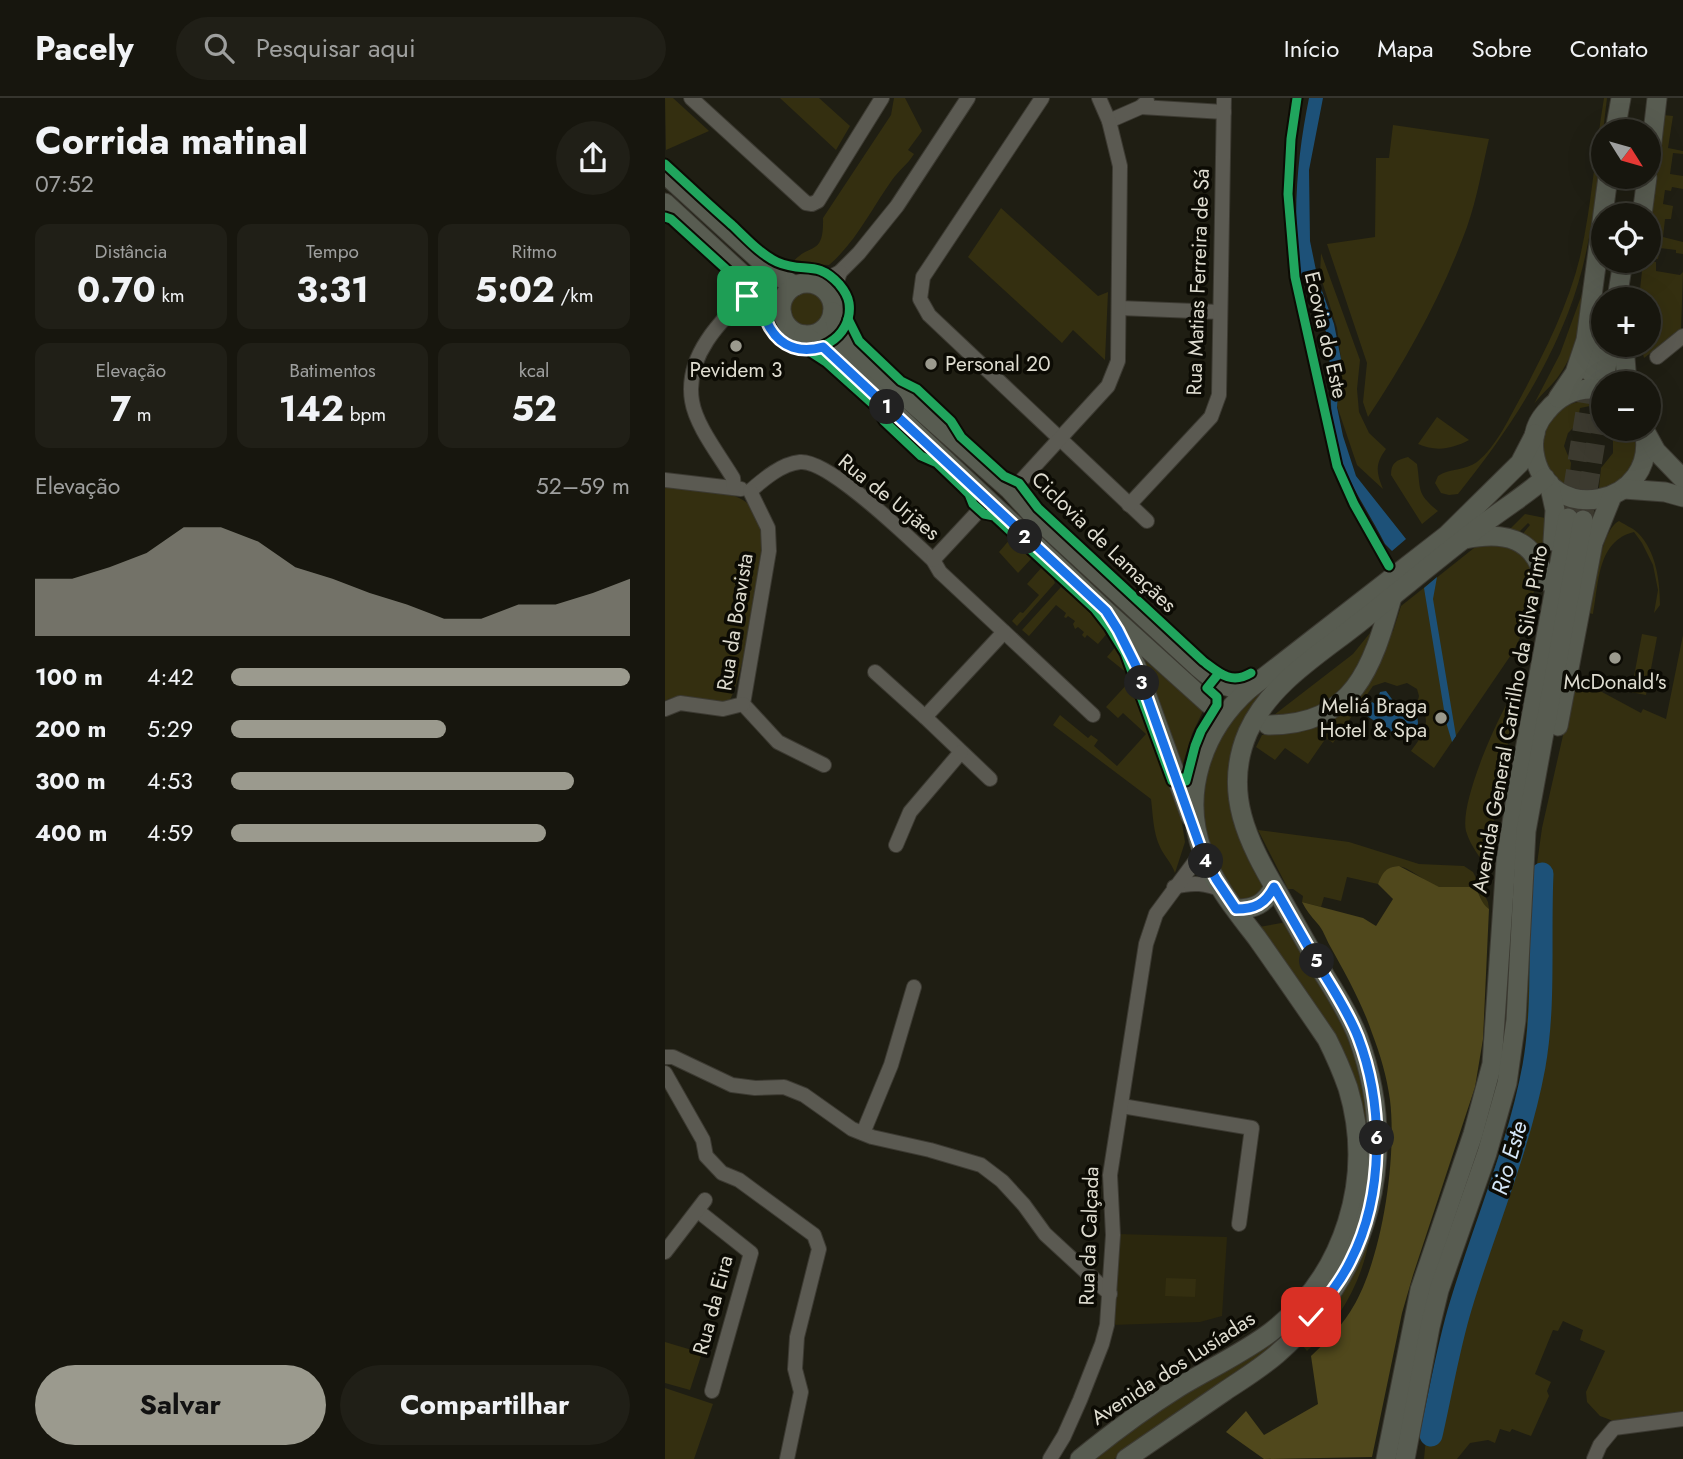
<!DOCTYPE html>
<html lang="pt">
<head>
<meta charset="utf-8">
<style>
  body { margin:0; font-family:Jost,sans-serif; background:#201f17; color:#f1f3f6; height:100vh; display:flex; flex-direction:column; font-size:26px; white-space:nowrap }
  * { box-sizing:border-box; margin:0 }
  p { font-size:23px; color:#9e9f9e }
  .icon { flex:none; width:38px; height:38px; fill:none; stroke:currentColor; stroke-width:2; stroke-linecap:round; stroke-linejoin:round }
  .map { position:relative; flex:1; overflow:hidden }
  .panel { display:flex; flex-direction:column; background:#17160e; width:665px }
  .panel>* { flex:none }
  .needle { width:46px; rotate:127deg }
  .tools { position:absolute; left:926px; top:21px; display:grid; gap:14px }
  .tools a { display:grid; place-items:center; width:70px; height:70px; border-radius:50%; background:#17160e; box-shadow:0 7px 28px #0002,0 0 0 2px #36352e; font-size:35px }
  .pin { position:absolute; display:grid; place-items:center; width:60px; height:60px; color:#fff; margin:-30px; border-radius:14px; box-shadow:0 4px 10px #0006 }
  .km { position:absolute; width:35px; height:35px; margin:-18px; border-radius:50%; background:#222; color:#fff; font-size:19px; line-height:35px; text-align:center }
  .round { display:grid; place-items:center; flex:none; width:74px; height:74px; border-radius:37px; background:#201f17 }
  .head { display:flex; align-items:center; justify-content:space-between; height:119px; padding:0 35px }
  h1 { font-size:38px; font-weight:700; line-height:52px }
  .figures { display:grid; grid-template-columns:repeat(3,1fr); gap:10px; height:119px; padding:7px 35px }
  .figures div { display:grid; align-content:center; border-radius:14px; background:#201f17; text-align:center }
  .figures b { font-size:35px; font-weight:700 }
  .figures small { font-size:19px; font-weight:400 }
  .figures p { font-size:19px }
  .chart { height:196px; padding:14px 35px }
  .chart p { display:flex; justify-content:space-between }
  .chart svg { width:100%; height:126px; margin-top:7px; fill:#9b9a8e; opacity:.7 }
  .primary-button { display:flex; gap:14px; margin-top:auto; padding:14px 35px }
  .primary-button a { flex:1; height:80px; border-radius:42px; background:#9b9a8e; color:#111; font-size:28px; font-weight:700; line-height:80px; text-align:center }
  .primary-button a+a { background:#201f17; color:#f1f3f6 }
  ul { padding:0 35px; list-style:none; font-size:23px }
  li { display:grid; grid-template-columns:112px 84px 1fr; align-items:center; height:52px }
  li i { height:18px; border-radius:9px; background:#9b9a8e }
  header { display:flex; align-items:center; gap:42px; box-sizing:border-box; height:98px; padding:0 35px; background:#17160e; border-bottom:2px solid #36352e }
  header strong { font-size:33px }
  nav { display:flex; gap:38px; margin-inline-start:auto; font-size:24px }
  .search { width:490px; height:63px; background:#201f17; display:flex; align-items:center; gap:18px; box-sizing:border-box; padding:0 24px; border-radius:38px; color:#9e9f9e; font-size:26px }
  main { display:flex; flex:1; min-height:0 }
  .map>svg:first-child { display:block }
  .built { fill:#2b270d }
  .green { fill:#342f10 }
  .forest { fill:#50481c }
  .water { fill:#1d5178 }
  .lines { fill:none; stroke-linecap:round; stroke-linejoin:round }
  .river { stroke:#1d5178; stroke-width:23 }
  .major-tunnel { stroke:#3c3a2f; stroke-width:19; stroke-dasharray:19 10; stroke-linecap:butt }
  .minor-casing { stroke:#3c3a32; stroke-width:16 }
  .major-casing { stroke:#3c3a32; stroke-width:21 }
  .minor { stroke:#5b5a52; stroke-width:14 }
  .major { stroke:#585c51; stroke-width:19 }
  .cycleway-casing { stroke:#0c0b04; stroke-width:13 }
  .cycleway { stroke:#20a55d; stroke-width:9 }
  .route-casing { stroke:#fff; stroke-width:14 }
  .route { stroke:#1a73e8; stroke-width:9 }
  .poi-dot { fill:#9b9a8e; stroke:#0c0b04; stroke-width:2.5 }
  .labels { text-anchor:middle; stroke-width:7; stroke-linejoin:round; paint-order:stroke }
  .street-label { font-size:21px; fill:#dedcd0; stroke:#0c0b04 }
  .poi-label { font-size:21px; fill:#dedcd0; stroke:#0c0b04 }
  .water-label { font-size:23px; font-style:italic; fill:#d4e5f6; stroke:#0c0b04 }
</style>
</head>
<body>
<header>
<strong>Pacely</strong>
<div class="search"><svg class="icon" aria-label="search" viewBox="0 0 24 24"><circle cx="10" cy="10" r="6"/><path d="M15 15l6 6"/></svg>Pesquisar aqui</div>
<nav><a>Início</a><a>Mapa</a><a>Sobre</a><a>Contato</a></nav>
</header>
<main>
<section class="panel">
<div class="head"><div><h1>Corrida matinal</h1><p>07:52</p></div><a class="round"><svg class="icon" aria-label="share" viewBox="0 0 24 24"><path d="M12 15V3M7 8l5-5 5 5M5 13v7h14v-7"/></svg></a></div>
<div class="figures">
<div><p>Distância</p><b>0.70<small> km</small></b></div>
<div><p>Tempo</p><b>3:31</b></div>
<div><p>Ritmo</p><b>5:02<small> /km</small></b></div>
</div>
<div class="figures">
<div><p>Elevação</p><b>7<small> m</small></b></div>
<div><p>Batimentos</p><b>142<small> bpm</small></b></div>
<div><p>kcal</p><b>52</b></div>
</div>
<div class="chart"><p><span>Elevação</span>52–59 m</p>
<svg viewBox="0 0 160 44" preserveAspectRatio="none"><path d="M0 44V24L10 24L20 20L30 15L40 6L50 6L60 11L70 20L80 24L90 29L100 33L110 38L120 38L130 33L140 33L150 29L160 24V44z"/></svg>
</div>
<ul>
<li><b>100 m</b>4:42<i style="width:100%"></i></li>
<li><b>200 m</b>5:29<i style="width:54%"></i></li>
<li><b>300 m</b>4:53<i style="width:86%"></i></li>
<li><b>400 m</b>4:59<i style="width:79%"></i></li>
</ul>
<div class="primary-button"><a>Salvar</a><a>Compartilhar</a></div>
</section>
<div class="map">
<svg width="1018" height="1361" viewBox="0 0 1018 1361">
  <rect width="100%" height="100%" fill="#1f1e13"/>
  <polygon class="built" points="452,1136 562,1139 557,1218 535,1224 447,1227"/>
  <g class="green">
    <polygon points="0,0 8,0 44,33 1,52"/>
    <polygon points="115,0 154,0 185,28 171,52"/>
    <path d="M229 0H240L257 33 243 52 249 56C243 66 234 72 227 82 207 110 191 144 164 167L126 166C145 143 159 160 158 120L226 17Z"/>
    <path d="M939 0H942C933 71 930 147 903 215 877 282 838 340 793 396L784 397 776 395 770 385 773 378C784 370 800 373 812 364 832 348 845 318 857 297 880 253 903 208 915 159 927 107 930 53 939 0Z"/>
    <polygon points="998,17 1008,18 1003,50 1018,53 1018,56 1008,55 1005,76 1018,78 1018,91 1007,89 1006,93 1000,92 998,106 1008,108 1006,121 1000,121 998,139 1018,144 1018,156 1011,155 1011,152 995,150 993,161 984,159 984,122"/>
    <path d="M728 27 824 41C817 70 812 101 802 129 777 197 743 259 703 319L698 304 702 265 662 146 710 139 711 60H724Z"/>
    <polygon points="336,110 433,198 443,194 440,262 408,232 397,245 303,159"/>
    <path d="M656 155 695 262 692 291 694 314 704 335 721 351C710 366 711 374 718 391L692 367 672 308 676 261 672 230 655 177Z"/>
    <polygon points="978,163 991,164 991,173 1015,177 1018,174 1016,232 979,260 976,247 984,247 984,201 974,201"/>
    <path d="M921 185C916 215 914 250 895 276 888 287 877 295 869 306L895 256Z"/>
    <circle cx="142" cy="211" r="19"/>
    <polygon points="923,301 938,303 938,311 925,308 915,310 912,326 903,335 899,348 906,365 904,385 914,389 934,390 936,370 948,355 948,342 943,331 969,331 972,360 951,390 902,393 878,364 877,339 882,327 899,308"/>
    <path d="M772 319 804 342C787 351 771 354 753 346Z"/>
    <path d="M743 359 752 366C756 392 751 395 773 413L757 426 726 377C726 365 731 362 743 359Z"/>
    <path d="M7 387C27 391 72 392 84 407 92 418 98 434 98 447 99 465 74 599 63 604 45 612 21 590 0 603V390Z"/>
    <polygon points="860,416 885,421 879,464 856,438 865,427 863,425 852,436 843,433"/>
    <path d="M954 423C960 427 968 430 973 435 991 453 995 483 995 507L989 515 993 492 988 467 977 445 969 434C932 443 934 485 928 516L924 515C929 495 935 432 954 423Z"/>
    <polygon points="346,440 367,460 353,475 334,454"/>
    <path d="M816 447C822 447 831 446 838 447 891 459 864 523 848 554L769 670 746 653C757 638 770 621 752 606L754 598 752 591 742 585 732 588 720 584 708 588 668 645 661 640 643 666 620 650 610 662 591 649 597 637C670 638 706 603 724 535L728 533 736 508 809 450Z"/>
    <polygon points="377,469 388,480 390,485 352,528 347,523 355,514 358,515 374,497 362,486"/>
    <polygon points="396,489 424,512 444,533 433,546 422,537 420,540 417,537 419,534 413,529 410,531 408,526 410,523 403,518 401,520 399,519 401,515 391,507 364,538 357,532"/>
    <polygon points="709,530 685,585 649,614 609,617 688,556"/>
    <polygon points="977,536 992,539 981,597 966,594"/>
    <polygon points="1018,537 1018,1317 951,1324 935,1318 922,1304 921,1294 940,1253 915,1242 918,1232 898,1223 893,1233 888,1232 870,1276 886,1284 882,1293 884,1298 866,1338 847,1331 845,1334 835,1331 830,1345 823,1342 805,1345 792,1361 759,1361 765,1296 777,1238 851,1003 861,952 866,809 877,730 911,580 976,615 978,611 1001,621"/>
    <path d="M453 546 516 719 520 744 510 775C506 764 499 758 495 749 488 734 488 717 486 701L388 627 395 617 423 640 426 637 433 642 429 648 452 668 481 636 458 615 453 620 441 609 465 583 462 575 442 559Z"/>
    <polygon points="470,554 538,613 527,636 515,675"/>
    <polygon points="608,583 572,647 601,789 585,806 570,799 545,756 536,717 541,667 568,618"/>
    <path d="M854 585 829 720 826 776C818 763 805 748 801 733 794 703 836 611 854 585Z"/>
    <path d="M593 732 684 744 754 766 799 768 808 774 823 804 824 811 818 807 813 793C797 785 791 793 776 790 752 783 730 747 713 786L682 779 676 803 659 799 656 809 637 804 638 798 628 791H623Z"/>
    <path d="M622 824C642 860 666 897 682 935 729 1048 701 1168 610 1249 590 1267 567 1281 545 1296 513 1317 481 1339 449 1361H427C446 1345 465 1329 485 1315 524 1290 567 1271 604 1244 702 1175 723 1048 671 944 651 903 619 867 594 829Z"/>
    <path d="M705 1138C697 1184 676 1221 642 1253L635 1244C667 1208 687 1184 705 1138Z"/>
    <polygon points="501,1180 531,1181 530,1199 500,1198"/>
    <polygon points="0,1244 37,1255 25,1292 0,1285"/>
    <polygon points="0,1290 48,1306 29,1361 0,1361"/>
  </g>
  <path class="forest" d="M734 768 774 789H809C816 796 815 805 824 811L818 941 810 989 748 1177 737 1215 707 1359 599 1361 561 1334 581 1313 599 1337 653 1306 646 1258C660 1245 674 1231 685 1214 717 1165 732 1060 725 1002 722 979 715 956 707 935 697 905 680 875 665 848 661 841 658 831 652 825 646 818 641 812 637 804L698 820 711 828 728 801 713 786C718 774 721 769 734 768Z"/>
  <g class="water">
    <path d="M644 0H658L644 72 645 143 653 182 669 226 676 261 672 309 678 338 691 378 741 441 727 453 720 446C705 416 684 387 674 356 661 316 669 274 661 234 656 213 640 196 636 175 626 120 633 54 644 0Z"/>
    <polygon points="772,479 768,501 791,638 787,644 781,624 759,490"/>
    <path d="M721 593 732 608 751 616C756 628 751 635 743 645L699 616 707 604 721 613 712 604 715 594Z"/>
  </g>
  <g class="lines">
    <path class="river" d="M766 1337C776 1294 783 1249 796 1207 820 1127 854 1050 869 968 880 905 874 840 877 776"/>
    <g class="major-tunnel">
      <polyline points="903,420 926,276"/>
      <polyline points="918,422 938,301"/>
    </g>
    <defs>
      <g id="minor">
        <polyline points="26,0 141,105 147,106 153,103 217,0"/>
        <polyline points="377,0 258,179 255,201 264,217 482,423"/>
        <polyline points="476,9 559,14"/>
        <polyline points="444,23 476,9 482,3"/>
        <polyline points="147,185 158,183 175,174 194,155 232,108 303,0"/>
        <polyline points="166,201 175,174"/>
        <polyline points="454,210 555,214"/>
        <polyline points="992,259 1018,238"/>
        <polyline points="0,382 76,391"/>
        <path d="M69 389 68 380C55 358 31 328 27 303 19 255 60 219 91 189"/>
        <polyline points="345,392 354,385 443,288 453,263 455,68 444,23 434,0"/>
        <path d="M85 393C99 381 116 366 135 364 164 361 245 441 268 462L275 474 428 617"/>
        <polyline points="85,393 103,430 104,453 78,606 113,644 159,667"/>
        <polyline points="464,407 546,319 554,297 559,0"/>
        <polyline points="268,462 322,404"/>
        <polyline points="210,574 260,619"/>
        <polyline points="0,611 15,605 58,611 78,606"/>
        <polyline points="325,681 260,619 339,534"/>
        <polyline points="231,747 245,714 296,654"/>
        <path d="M509 789C528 784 541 785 559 793"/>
        <polyline points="0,959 8,959 67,987 90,990 119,989 139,997 187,1031 207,1039 265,1052 316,1067 337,1083 359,1107 380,1136 445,1196"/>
        <polyline points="0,975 38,1042 41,1058 57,1075 74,1082 149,1137 154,1151 132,1239 130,1271 136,1294 122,1361"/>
        <polyline points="457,1008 587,1030 574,1126"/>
        <polyline points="198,1035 226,967 249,889"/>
        <polyline points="33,1113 86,1155 47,1293"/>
        <polyline points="0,1154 40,1102"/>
        <polyline points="385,1361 399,1338 415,1302 437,1246 442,1227 448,1137 445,1077 481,846 491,816 537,754"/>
        <polyline points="929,1361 935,1347 949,1330 1018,1321"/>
      </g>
      <g id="major">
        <polyline points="950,33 956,0"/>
        <polyline points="984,69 992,0"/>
        <polyline points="0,76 100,167 115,179 130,188"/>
        <polyline points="0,105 102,199 117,217"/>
        <polyline points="977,117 982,79"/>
        <circle cx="142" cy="211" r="26"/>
        <polyline points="952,201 958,163"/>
        <path d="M168 214 174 236 180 245 345 392 367 416 533 569C549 583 562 592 584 591"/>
        <polyline points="139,237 168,257 441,513 544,606"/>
        <polyline points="959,247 962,285"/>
        <polyline points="926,275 930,243"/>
        <polyline points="940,276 945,247"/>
        <path d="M938 292C915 288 895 296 881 314 871 325 867 339 869 354 880 430 996 410 979 331"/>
        <polyline points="893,300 910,275 921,242 943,79"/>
        <polyline points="980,333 991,353 1018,381"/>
        <polyline points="884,385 890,412 888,443"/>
        <polyline points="959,391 1000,394 1018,399"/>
        <path d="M800 441C839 433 870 439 880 483"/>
        <polyline points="451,529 471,568 526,719"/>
        <path d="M603 627C689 627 707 570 727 499"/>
        <polyline points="893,628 928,445 947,398"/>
        <path d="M571 811C590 811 600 806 609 789"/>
        <path d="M415 1361C447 1335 479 1311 514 1289 544 1271 578 1255 606 1234 680 1177 710 1080 683 990 677 973 670 957 662 941 639 907 616 874 592 840 572 814 549 786 538 755 515 695 538 632 584 591L782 437 855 365 870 336"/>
        <path d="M461 1361C494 1338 527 1316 560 1293 578 1281 596 1270 612 1256 705 1175 736 1056 693 939 685 918 672 897 660 878 644 850 629 823 613 795 583 744 557 694 583 634 605 585 655 556 695 524 733 494 770 463 809 433 832 415 858 399 880 380"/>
        <polyline points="721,1361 755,1192 808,1036 827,966 841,763 850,706 903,420"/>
        <polyline points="740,1361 765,1229 774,1192 822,1055 842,985 851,922 861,733 918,422"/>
      </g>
    </defs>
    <use href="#minor" class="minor-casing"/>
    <use href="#major" class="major-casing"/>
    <use href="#minor" class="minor"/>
    <use href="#major" class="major"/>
    <defs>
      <g id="cycleway">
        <polyline points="632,0 626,41 623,96 630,179 672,368 689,406 724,468"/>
        <path d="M0 66C22 86 44 107 67 127 81 140 95 156 112 164 139 176 151 161 174 186 179 192 183 198 184 205 189 240 147 263 119 245 107 237 105 226 99 215 91 202 78 197 73 182L6 121 0 119"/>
        <path d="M183 221 194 243 236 283 252 291 286 323 296 339 339 378 354 385 373 410 538 563C554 575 566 587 586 575"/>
        <polyline points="144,253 161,264 210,308 219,323 256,358 272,365 297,389 304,396 308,406 319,416 329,418 430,511 444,529 460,555 507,683"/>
        <polyline points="517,680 521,683 530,648 536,633 552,607 552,599 542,590 554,575"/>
      </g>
    </defs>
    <use href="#cycleway" class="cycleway-casing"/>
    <use href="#cycleway" class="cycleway"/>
  </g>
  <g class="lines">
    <defs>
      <path id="route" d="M82 198C88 203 94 208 98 214 101 219 102 225 105 230 117 250 136 255 158 249L441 513 453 532 471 568 537 754 551 781 571 811C590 811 600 806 609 789 625 817 641 845 657 873 670 894 684 916 693 939 719 1007 719 1097 686 1162 676 1183 661 1201 646 1219"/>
    </defs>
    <use href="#route" class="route-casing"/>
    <use href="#route" class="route"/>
  </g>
  <g class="poi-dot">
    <circle cx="71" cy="248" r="7"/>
    <circle cx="266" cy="266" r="7"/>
    <circle cx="950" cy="560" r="7"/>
    <circle cx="776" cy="620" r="7"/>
  </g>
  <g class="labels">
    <g class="street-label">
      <text transform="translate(533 184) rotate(-88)" y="7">Rua Matias Ferreira de Sá</text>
      <text transform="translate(661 237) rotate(77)" y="7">Ecovia do Este</text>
      <text transform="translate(224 399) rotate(39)" y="7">Rua de Urjães</text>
      <text transform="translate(439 444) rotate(44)" y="7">Ciclovia de Lamaçães</text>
      <text transform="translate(70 524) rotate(-81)" y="7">Rua da Boavista</text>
      <text transform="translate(845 621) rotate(-80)" y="7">Avenida General Carrilho da Silva Pinto</text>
      <text transform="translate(424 1138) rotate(-88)" y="7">Rua da Calçada</text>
      <text transform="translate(48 1207) rotate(-75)" y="7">Rua da Eira</text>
      <text transform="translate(508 1270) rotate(-33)" y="7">Avenida dos Lusíadas</text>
    </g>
    <g class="poi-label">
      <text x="280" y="273" text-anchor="start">Personal 20</text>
      <text x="71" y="279">Pevidem 3</text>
      <text x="950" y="591">McDonald's</text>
      <text x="762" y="615" text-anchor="end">Meliá Braga<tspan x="762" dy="24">Hotel &amp; Spa</tspan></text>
    </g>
    <g class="water-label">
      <text transform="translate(844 1060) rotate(-74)" y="8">Rio Este</text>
    </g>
  </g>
</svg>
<div class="tools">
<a><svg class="needle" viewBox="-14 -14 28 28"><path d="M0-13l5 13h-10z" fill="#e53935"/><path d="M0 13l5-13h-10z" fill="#9e9f9e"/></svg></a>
<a><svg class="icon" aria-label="locate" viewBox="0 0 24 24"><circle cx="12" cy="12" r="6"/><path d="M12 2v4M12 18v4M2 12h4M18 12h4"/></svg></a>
<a>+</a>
<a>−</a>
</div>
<div class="pin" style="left:82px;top:198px;background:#1e9e55"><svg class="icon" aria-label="arrive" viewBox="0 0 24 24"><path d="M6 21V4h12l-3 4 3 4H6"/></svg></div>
<div class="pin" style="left:646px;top:1219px;background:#d93025"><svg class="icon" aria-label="check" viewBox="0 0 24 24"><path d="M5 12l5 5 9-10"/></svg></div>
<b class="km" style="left:222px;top:309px">1</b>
<b class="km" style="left:360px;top:439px">2</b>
<b class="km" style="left:477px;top:585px">3</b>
<b class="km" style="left:541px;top:763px">4</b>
<b class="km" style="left:652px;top:863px">5</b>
<b class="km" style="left:712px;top:1040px">6</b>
</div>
</main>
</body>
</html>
